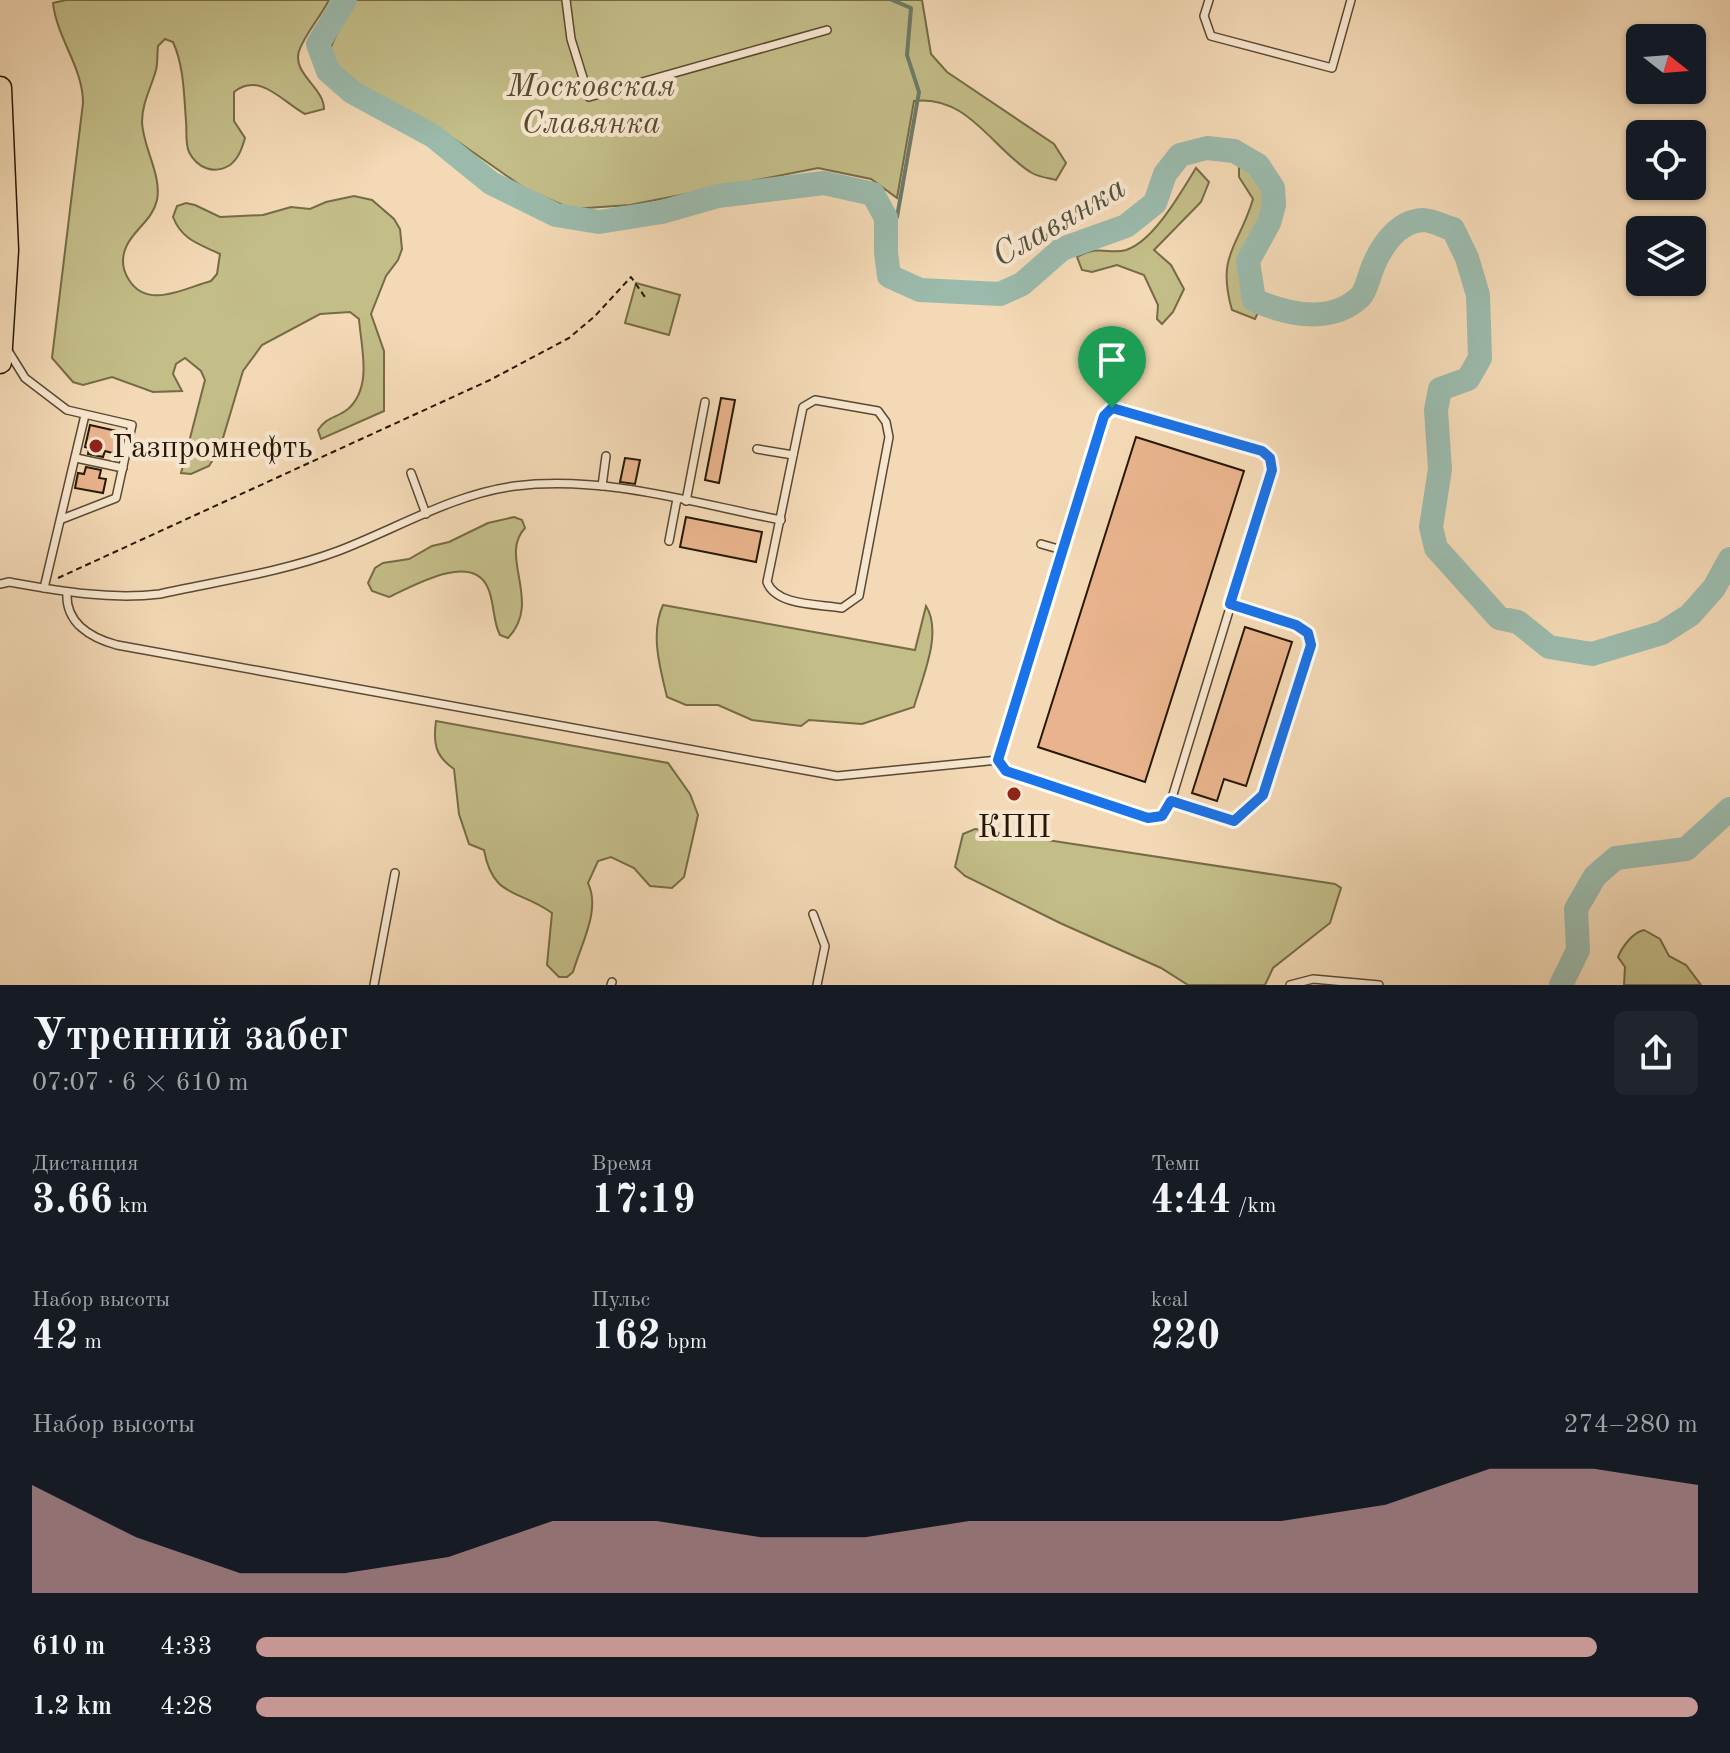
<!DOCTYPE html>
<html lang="ru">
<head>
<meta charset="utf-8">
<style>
  body { margin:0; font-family:"Old Standard TT",serif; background:#20242c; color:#f1f3f6; height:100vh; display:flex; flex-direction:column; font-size:30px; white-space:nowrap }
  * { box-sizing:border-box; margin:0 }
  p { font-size:26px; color:#9ea1a6 }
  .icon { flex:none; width:44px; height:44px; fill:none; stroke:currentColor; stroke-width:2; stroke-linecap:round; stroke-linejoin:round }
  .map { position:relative; height:985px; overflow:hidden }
  .side { display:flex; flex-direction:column; background:#171b24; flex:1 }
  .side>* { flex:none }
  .needle { width:52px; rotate:107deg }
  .buttons { position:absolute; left:1626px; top:24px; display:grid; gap:16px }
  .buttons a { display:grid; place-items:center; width:80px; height:80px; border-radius:12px; background:#171b24; box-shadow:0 2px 6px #0004; font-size:40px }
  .pin { position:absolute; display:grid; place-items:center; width:68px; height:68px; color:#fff; margin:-82px -34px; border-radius:50% 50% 50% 0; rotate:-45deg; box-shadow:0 0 8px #0007 }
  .pin .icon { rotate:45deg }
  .round { display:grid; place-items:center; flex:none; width:84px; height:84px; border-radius:12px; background:#20242c }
  .head { display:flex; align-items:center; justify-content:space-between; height:136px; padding:0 32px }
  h1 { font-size:44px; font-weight:700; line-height:60px }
  .figures { display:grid; grid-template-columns:repeat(3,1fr); gap:12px; height:136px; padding:8px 32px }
  .figures div { display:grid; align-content:center }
  .figures b { font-size:40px; font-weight:700 }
  .figures small { font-size:22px; font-weight:400 }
  .figures p { font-size:22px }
  .chart { height:224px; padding:16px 32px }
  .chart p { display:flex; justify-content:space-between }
  .chart svg { width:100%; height:144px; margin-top:8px; fill:#c59692; opacity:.7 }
  ul { padding:0 32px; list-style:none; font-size:26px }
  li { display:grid; grid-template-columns:128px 96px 1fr; align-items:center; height:60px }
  li i { height:20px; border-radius:10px; background:#c59692 }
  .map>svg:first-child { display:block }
  .green { fill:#c3bd88; stroke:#756b46; stroke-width:2 }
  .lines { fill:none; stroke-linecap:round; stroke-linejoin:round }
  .stream { stroke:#6d7a69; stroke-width:4 }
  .river { stroke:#9bbaac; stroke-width:24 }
  .building { fill:#e9b48d; stroke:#271905; stroke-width:2 }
  .service-casing { stroke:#5a4931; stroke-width:10 }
  .primary-casing { stroke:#271905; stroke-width:25 }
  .path { stroke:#271905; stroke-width:2; stroke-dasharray:6 4; stroke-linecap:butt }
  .service { stroke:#f7e6cf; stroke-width:7 }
  .primary { stroke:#f3d9b5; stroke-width:22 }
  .route-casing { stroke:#fff; stroke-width:16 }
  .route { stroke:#1a73e8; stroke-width:10 }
  .poi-dot { fill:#8f2418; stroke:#f7e6cf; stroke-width:3 }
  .labels { text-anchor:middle; stroke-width:8; stroke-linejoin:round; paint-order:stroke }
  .park-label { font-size:32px; font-style:italic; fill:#564a2c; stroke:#f7e6cf }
  .poi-label { font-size:32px; fill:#271905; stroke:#f7e6cf; text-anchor:start }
  .water-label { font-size:34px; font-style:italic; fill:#50513f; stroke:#f7e6cf }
</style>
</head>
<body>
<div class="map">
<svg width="1730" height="985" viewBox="0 0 1730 985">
  <rect width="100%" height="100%" fill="#f3d9b5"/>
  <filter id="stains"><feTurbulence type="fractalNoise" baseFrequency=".0025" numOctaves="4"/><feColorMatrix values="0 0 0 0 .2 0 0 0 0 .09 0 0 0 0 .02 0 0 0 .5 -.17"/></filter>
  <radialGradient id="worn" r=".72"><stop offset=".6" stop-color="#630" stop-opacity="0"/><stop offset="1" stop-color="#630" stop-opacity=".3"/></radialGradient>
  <g class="green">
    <path d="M66 0H329C321 16 305 34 299 51 292 74 324 87 324 109L305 114C283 102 259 71 234 92V121L245 138C242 148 239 158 230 165 214 175 197 168 189 152 185 143 187 131 186 121 184 96 184 66 173 42L165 39 158 46C157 54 158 62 156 70 151 88 142 103 142 122 143 148 162 175 157 200 153 219 135 229 127 245 121 257 122 269 129 280 148 310 184 288 211 281L217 274 220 254C199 244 182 240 173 217L177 206 186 203 195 205 220 217 263 215 291 207 310 209 326 202 354 196 372 200 394 219 400 229 402 249 398 260 386 276 371 314 384 351V411L321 439 318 430C326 417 337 418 348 409 373 387 361 347 359 319L350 312 320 314 262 345 243 371 220 448 209 466 191 474 181 473 205 380 201 371 185 358 176 364 173 374 182 391 153 392 112 377 83 385 73 382 52 358 83 103C83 67 57 39 53 3Z"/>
    <path d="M352 0H922L931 54 947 72 1054 144 1066 163 1056 180C1048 178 1039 177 1032 173 993 150 968 94 914 101L897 198 871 179 818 168 630 205 572 209 527 190 447 134 355 89 338 72 329 54C333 34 348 20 352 0Z"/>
    <path d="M1239 166 1253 169C1280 210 1263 208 1248 244 1239 263 1243 281 1248 300L1260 308 1255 319 1232 310C1216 254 1239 247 1253 199L1239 177Z"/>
    <path d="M1196 168 1209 182 1201 202 1154 250 1171 265 1184 289 1173 312 1162 324 1157 319 1158 305 1144 275 1117 265 1092 272 1082 270 1077 257C1098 244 1109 255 1126 250 1154 241 1181 192 1196 168Z"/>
    <polygon points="636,283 680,295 669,335 625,323"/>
    <path d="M514 517 522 520 525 528C498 556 543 602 508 638L500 635C492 620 495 601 487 586 470 552 411 587 389 597L372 591 368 583 375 568 383 563 409 559 432 546 449 542 488 523Z"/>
    <path d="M663 605 915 650 926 606C943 633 922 678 914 707L862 724 809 720 801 726 752 720 718 705H686L667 697C660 668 650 633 663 605Z"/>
    <path d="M436 721 668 763 690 794 698 815 684 877 672 888 650 886 634 868 611 857 598 861 588 883C601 910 581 944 573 972L567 977H559L547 965 552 913C519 889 493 899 484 850L469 844 459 814 454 769C435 756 433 743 436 721Z"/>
    <polygon points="975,829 1335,884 1341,888 1330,923 1273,968 1265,985 1188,985 1161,968 1060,923 965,876 955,867 963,834"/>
    <path d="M1644 930 1660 939 1669 956 1686 965 1701 985H1624L1625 967 1618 957C1622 947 1633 932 1644 930Z"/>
  </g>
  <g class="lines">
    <polyline class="stream" points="886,228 897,217 919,92 907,55 911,8 892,0"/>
    <g class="river">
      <path d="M345 0 318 44 328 71 352 92 433 136 491 183 556 215 599 222 662 212 718 196 824 183 873 194 886 218V253L889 276 920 290 1000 294 1022 284 1062 249 1126 226 1155 203 1165 174 1180 155 1207 148 1234 151 1258 165 1273 188 1274 205 1269 223 1248 261 1254 300C1286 314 1330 325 1360 297 1366 291 1369 277 1372 269 1380 248 1397 221 1423 220 1432 220 1445 227 1453 229L1467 258 1478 295 1480 358 1468 379 1440 389 1436 410 1440 469 1431 527 1436 548 1499 618 1518 622 1549 647 1592 654 1662 633 1690 615 1714 588 1730 559"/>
      <polyline points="1561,985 1578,950 1576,909 1595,876 1616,858 1686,849 1730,809"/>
    </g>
  </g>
  <g class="building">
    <polygon points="721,398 735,400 719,483 705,480"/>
    <polygon points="90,425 121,432 116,454 105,451 103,457 88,454 89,448 85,447"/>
    <polygon points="1136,437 1244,471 1145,782 1038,747"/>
    <polygon points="625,458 640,460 635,484 620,482"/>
    <polygon points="86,467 101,470 99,478 106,479 103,493 75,488 78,473 84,474"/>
    <polygon points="686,517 762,532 756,562 680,547"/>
    <polygon points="1245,627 1292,642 1246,786 1224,779 1217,801 1192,793"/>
  </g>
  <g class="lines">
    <defs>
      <g id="service">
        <polyline points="566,0 571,39 589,97 827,30"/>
        <polyline points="1209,0 1204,16 1211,36 1332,68 1351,0"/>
        <polyline points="7,349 25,378 67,410 132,425 116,498 62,519"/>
        <path d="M815 400 878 411 886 422 889 437 859 596 842 608C819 604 776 606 767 582L803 407Z"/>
        <polyline points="757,449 793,455"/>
        <polyline points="76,458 123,468"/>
        <polyline points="411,473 426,514"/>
        <polyline points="602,486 606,456"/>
        <polyline points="686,501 705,402"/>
        <polyline points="669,541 677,499"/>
        <polyline points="1041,544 1062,550"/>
        <path d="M0 584 9 582C60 591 109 600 160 594 219 581 282 572 338 551 396 529 453 494 515 486 604 475 694 503 781 520"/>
        <polyline points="44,588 85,415"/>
        <path d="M67 592C65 623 91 638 117 645L837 776 998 760 1006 771 1148 818 1162 816 1171 801 1272 470 1270 458 1262 451 1123 408H1112L1104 416 998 760"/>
        <polyline points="1171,801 1234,821 1263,795 1311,645 1308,633 1296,625 1230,604"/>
        <polyline points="813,914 825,946 817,985"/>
        <polyline points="374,985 395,873"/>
        <polyline points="611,985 612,982"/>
        <polyline points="1290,985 1313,979 1379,985"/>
      </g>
      <polyline id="primary" points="0,88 7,250 0,362"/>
    </defs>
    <use href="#service" class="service-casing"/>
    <use href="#primary" class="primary-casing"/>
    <polyline class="path" points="58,578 490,380 569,338 595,316 631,277 647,300"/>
    <use href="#service" class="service"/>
    <use href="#primary" class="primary"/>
  </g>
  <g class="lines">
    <defs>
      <polygon id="route" points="1112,408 1262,451 1270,458 1272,470 1230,604 1296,625 1308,633 1311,645 1263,795 1234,821 1171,801 1162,816 1148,818 1006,771 998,760 1104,416"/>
    </defs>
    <use href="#route" class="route-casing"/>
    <use href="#route" class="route"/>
  </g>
  <g class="poi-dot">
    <circle cx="96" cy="446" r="8"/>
    <circle cx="1014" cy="794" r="8"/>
  </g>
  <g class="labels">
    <g class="park-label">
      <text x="591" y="96">Московская<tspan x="591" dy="37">Славянка</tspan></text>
    </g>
    <g class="poi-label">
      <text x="112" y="457">Газпромнефть</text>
      <text x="1014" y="837" text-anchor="middle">КПП</text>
    </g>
    <g class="water-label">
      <text transform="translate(1058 220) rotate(-30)" y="12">Славянка</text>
    </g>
  </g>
  <rect width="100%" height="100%" filter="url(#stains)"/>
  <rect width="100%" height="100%" fill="url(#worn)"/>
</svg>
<div class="buttons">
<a><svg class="needle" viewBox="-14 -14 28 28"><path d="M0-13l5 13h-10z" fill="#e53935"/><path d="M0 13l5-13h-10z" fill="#9ea1a6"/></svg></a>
<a><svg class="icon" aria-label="locate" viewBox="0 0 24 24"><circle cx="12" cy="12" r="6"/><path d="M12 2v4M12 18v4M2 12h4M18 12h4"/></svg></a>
<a><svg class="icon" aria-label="layers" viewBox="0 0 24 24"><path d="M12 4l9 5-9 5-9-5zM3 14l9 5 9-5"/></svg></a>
</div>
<div class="pin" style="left:1112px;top:408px;background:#1e9e55"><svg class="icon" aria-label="arrive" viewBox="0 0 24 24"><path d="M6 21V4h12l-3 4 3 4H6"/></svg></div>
</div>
<section class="side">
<div class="head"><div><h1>Утренний забег</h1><p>07:07 · 6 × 610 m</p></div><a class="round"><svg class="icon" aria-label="share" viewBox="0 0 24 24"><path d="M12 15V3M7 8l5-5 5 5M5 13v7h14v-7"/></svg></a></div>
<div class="figures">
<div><p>Дистанция</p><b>3.66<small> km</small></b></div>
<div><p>Время</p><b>17:19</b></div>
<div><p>Темп</p><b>4:44<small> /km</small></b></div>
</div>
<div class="figures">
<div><p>Набор высоты</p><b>42<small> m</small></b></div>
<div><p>Пульс</p><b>162<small> bpm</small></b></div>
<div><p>kcal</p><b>220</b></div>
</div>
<div class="chart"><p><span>Набор высоты</span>274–280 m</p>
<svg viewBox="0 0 160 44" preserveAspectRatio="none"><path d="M0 44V11L10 27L20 38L30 38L40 33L50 22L60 22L70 27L80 27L90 22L100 22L110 22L120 22L130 17L140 6L150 6L160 11V44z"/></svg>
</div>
<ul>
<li><b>610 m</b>4:33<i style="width:93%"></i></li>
<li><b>1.2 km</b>4:28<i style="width:100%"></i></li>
</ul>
</section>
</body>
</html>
